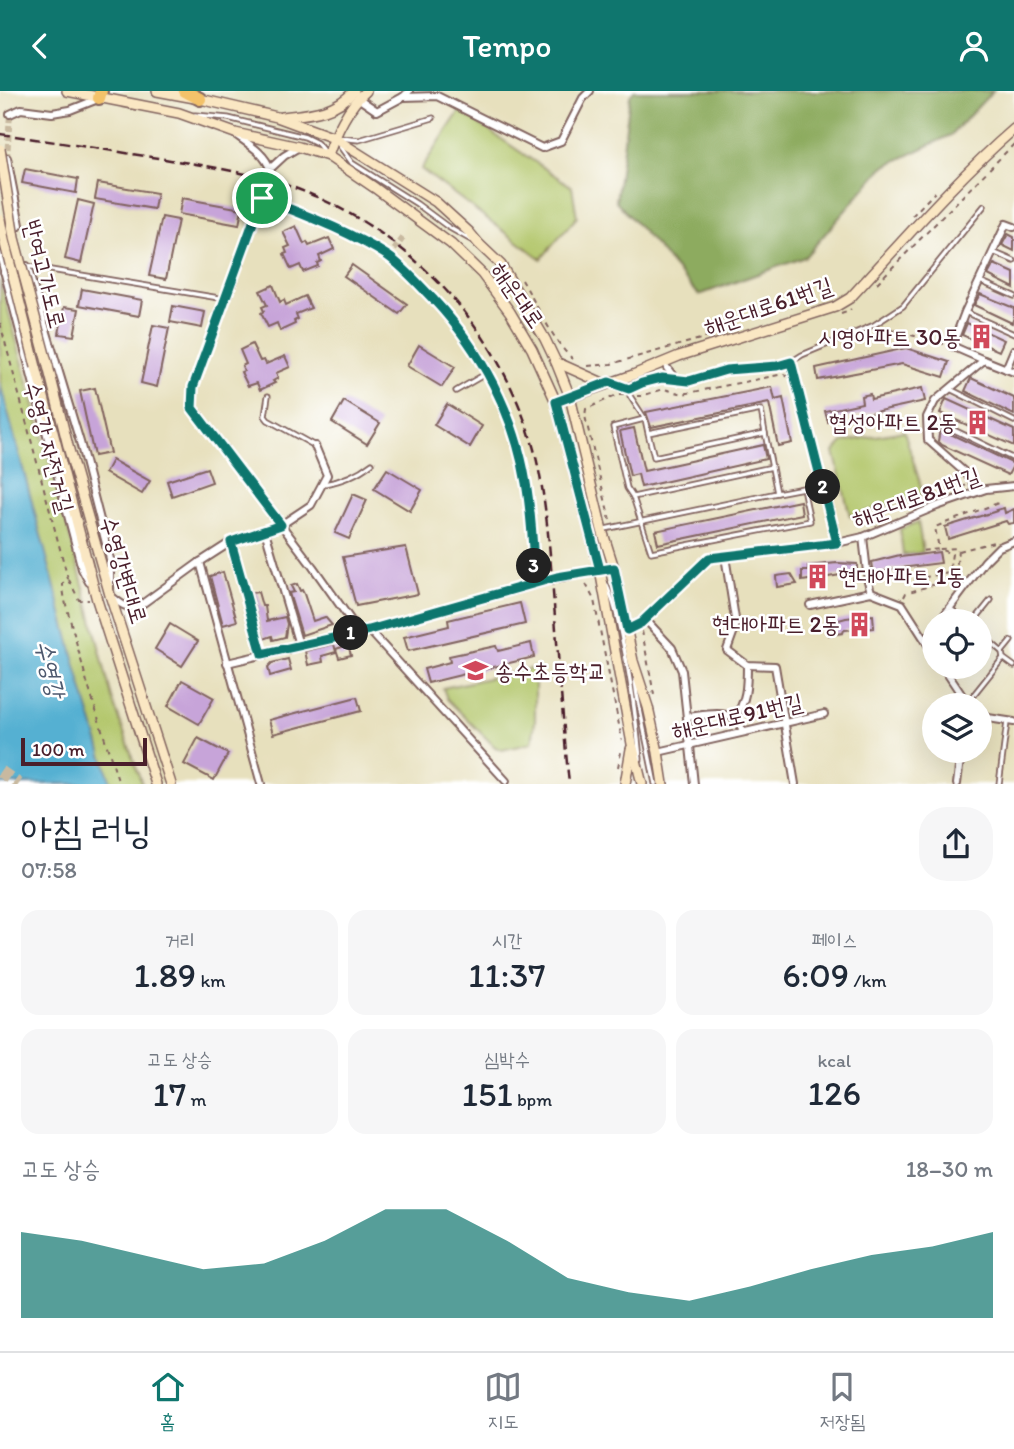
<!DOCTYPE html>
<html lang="ko">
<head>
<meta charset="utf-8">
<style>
  body { margin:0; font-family:Itim,"Poor Story",sans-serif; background:#f6f6f7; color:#1f2937; height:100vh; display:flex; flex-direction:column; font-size:26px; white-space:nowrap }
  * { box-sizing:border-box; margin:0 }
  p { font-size:23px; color:#747a83 }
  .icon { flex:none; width:38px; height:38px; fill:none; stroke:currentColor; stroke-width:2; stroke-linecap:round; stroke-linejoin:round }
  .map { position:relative; height:693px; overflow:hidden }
  .details { display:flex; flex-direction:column; background:#fff; flex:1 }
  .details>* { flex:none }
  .tools { position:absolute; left:922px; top:518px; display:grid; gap:14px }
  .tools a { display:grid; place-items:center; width:70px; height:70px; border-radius:50%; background:#fff; box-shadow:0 7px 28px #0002; font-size:35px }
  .scale { position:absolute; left:21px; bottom:18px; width:126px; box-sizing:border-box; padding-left:7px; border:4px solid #4a1f2b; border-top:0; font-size:19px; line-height:24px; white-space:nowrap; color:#4a1f2b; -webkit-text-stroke:5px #fff; paint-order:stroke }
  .pin { position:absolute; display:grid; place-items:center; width:60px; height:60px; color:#fff; margin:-30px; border:4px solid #fff; border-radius:50%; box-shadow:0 2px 7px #0007 }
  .km { position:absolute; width:35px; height:35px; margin:-18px; border-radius:50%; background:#222; color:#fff; font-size:19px; line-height:35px; text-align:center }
  .round { display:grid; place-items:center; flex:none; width:74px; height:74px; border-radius:28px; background:#f6f6f7 }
  .summary { display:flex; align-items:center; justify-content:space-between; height:119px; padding:0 21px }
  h1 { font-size:38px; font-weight:600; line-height:52px }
  .figures { display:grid; grid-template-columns:repeat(3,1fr); gap:10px; height:119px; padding:7px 21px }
  .figures div { display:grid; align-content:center; border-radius:18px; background:#f6f6f7; text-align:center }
  .figures b { font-size:35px; font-weight:600 }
  .figures small { font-size:19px; font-weight:400 }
  .figures p { font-size:19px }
  .chart { height:196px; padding:14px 21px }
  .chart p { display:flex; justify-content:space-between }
  .chart svg { width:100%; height:126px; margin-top:7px; fill:#0f766e; opacity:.7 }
  header { display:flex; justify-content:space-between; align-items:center; height:91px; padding:0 21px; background:#0f766e; color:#fff; font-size:32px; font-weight:600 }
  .menu { display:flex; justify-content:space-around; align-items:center; height:98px; border-top:2px solid #e0e1e3; background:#fff; font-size:19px; color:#747a83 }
  .menu a { display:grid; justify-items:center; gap:4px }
  .menu .selected { color:#0f766e }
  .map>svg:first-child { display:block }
  .green { fill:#b2c66a; stroke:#7e724a; stroke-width:2 }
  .forest { fill:#8dab5e; stroke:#6c6544; stroke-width:2 }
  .water { fill:#54b0d2; stroke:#4f687e; stroke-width:2 }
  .building { fill:#c7a4d9 }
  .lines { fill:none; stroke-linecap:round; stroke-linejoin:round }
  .street-tunnel { stroke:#c8b9a0; stroke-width:6; stroke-dasharray:6 3; stroke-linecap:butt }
  .highway-tunnel { stroke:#c8b9a0; stroke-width:12; stroke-dasharray:12 6; stroke-linecap:butt }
  .lane-casing { stroke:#81635e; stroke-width:7 }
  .street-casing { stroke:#81635e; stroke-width:10 }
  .secondary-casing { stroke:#81635e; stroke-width:12 }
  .highway-casing { stroke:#81635e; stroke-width:16 }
  .path { stroke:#81635e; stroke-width:2; stroke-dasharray:5 5; stroke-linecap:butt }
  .lane { stroke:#fff; stroke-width:3.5 }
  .street { stroke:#fff; stroke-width:6 }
  .secondary { stroke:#fae7c3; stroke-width:9 }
  .highway { stroke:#f3c26a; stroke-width:12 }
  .rail { stroke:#4a1f2b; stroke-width:2.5; stroke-dasharray:10 5; stroke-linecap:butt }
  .secondary-bridge-casing { stroke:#81635e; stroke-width:12; stroke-linecap:butt }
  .secondary-bridge { stroke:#fae7c3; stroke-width:9 }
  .route-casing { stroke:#fff; stroke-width:14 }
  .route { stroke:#0f766e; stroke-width:9 }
  .labels { text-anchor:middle; stroke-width:5; stroke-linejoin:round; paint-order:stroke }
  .street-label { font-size:23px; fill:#4a1f2b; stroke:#fff }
  .poi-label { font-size:23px; fill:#4a1f2b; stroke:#fff; text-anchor:end }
  .water-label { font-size:24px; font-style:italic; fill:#4e596e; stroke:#fff }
</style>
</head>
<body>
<header><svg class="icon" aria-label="back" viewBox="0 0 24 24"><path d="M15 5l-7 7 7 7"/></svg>Tempo<svg class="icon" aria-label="person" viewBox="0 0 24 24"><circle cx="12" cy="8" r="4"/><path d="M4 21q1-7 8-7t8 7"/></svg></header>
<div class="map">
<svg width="1014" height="693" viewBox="0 0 1014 693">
  <rect width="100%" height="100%" fill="#fff"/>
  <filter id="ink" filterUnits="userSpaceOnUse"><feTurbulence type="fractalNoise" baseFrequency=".0143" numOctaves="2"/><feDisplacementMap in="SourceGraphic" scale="14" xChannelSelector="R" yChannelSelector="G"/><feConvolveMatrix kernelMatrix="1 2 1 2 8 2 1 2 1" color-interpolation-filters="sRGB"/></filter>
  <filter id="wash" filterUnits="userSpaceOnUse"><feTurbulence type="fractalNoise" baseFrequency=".00686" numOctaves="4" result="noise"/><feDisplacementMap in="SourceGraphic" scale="28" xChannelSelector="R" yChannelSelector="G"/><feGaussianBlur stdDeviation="1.57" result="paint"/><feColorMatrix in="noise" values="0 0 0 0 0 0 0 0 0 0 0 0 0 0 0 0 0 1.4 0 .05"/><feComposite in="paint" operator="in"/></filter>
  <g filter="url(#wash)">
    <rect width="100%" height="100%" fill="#e7e0bd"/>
    <g class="green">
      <polygon points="460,20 572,96 577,126 541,168 421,78"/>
      <polygon points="0,189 87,508 112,607 142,693 0,693"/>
      <polygon points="904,340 923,402 910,408 850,425 834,361 843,351"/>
      <polygon points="918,431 923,461 903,464 900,438"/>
      <polygon points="535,577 535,630 532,652 502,659 495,656 447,608 443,597"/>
    </g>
    <polygon class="forest" points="634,0 993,0 951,44 883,76 805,166 699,204 616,110 630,5"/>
    <polygon class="water" points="0,292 82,597 111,693 0,693"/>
    <g id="blocks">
      <g class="building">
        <polygon points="25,78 78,88 76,102 22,92"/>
        <polygon points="98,92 157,102 154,118 95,108"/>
        <polygon points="182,107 242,118 239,134 179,123"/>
        <polygon points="78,109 94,113 81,172 65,168"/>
        <polygon points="162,126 178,129 166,188 149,185"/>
        <polygon points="296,135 304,153 307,151 309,155 329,147 334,158 319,165 321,170 317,172 318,175 303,181 300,174 291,178 284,163 287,162 285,157 290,155 283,141"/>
        <polygon points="1008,143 1014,146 1014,160 1002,154"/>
        <polygon points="994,173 1014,182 1014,197 988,184"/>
        <polygon points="352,174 407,213 399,223 344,185"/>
        <polygon points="273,194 280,211 284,209 286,214 305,205 311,217 296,223 298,228 294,230 295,233 280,240 277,232 268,236 261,222 264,220 262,216 267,214 260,200"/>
        <polygon points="82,198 142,209 139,225 79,214"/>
        <polygon points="980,203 1014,217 1014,226 1012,232 974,214"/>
        <polygon points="173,215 205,221 202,237 170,231"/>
        <polygon points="64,216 79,218 74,245 59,243"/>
        <polygon points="967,232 1004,249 999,260 962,244"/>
        <polygon points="153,234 169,237 157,296 141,292"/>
        <polygon points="252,253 260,270 264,269 266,273 285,265 290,276 276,282 278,287 273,290 275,292 260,299 257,292 248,295 241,281 244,280 242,275 246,273 240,259"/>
        <polygon points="419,254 455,276 442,296 407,275"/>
        <polygon points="906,257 949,271 944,286 902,273 818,289 816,277"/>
        <polygon points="971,287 1014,307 1014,324 965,300"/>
        <polygon points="772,296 775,309 783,307 792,352 778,355 769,312 651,336 646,321"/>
        <polygon points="95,297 110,362 94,365 80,300"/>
        <polygon points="922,297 925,310 828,331 825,320 862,312 861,305 870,303 871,308"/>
        <polygon points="946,308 1014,339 1014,355 940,322"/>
        <polygon points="344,310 380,332 367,353 332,331"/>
        <polygon points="447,313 482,335 470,356 434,334"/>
        <polygon points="634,337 644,380 763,354 766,368 641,396 638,383 630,385 620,340"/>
        <polygon points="940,338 1014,373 1008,384 942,354 938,350"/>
        <polygon points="112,369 150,390 142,403 105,382"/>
        <polygon points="207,377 212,391 172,405 167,390"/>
        <polygon points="387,378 422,399 410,420 374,398"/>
        <polygon points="353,403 367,409 349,448 335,442"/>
        <polygon points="800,410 802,423 658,453 655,440"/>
        <polygon points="1004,417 1005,422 1014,418 1014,432 1008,433 1006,430 948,448 945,436 997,420 996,419"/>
        <polygon points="406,456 418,503 356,515 343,466"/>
        <polygon points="939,461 941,472 893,478 874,484 872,471 900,464 901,466"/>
        <polygon points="837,472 857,473 857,483 841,486 841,484 802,490 802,480 808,480 808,475"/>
        <polygon points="223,481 237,530 223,534 210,485"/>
        <polygon points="791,483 797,493 777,496 776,485"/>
        <polygon points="297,493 300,500 302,499 304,503 313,530 325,526 332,534 302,544 289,502 294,501 291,495"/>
        <polygon points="258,501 262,515 265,515 267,530 285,526 287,533 285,546 273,549 272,545 264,548 251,502"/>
        <polygon points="520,512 525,533 408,560 404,546 449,535 448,529"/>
        <polygon points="873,524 874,537 844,539 843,542 829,544 828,532 846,527"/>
        <polygon points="170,533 198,550 182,575 155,558"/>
        <polygon points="531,552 534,566 428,592 424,578 450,571 449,565 496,555 498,560"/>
        <polygon points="334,553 336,561 322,565 323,571 308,574 305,560"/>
        <polygon points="348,554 351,564 339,567 336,558"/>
        <polygon points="288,568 291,579 270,585 268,576 272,572"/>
        <polygon points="182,589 214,607 199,633 168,615"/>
        <polygon points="357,606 361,620 273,643 269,629"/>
        <polygon points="198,647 228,663 214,689 184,673"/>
      </g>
    </g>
  </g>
  <g filter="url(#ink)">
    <use href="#blocks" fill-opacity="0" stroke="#81635e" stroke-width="2"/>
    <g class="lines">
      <g class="street-tunnel">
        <polyline points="7,67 10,23"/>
        <polyline points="389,166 403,147"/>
      </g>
      <polyline class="highway-tunnel" points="0,680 19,693"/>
      <defs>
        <g id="lane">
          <polyline points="195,24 228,27 305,46 317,52 325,62"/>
          <polyline points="340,47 359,49 433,27"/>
          <polyline points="339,54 352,72 417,113 448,136 471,149"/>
          <polyline points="993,161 1014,170"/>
          <polyline points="27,175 225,208"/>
          <polyline points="980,190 1014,205"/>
          <polyline points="965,221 1014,243"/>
          <polyline points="791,271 802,264 874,234 903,215 984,115"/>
          <polyline points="629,298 630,305 645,328 648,342 761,319 765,342 654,366 648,342"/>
          <polyline points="950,298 1014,330"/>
          <polyline points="456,300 487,282"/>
          <polyline points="268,305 265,325 268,329 315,355"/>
          <polyline points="927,326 1014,368"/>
          <polyline points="765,342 777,402 803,397 810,430 651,461 633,406 772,376"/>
          <path d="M324 393C343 390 357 384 372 372"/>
          <polyline points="633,406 627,397 613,336 644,328"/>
          <polyline points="605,438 777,402"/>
          <path d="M605 491C614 509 618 528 622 548 631 588 636 627 640 668"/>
          <polyline points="950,517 966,530"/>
          <polyline points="974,530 991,509"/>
          <polyline points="980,542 1002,561 1003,567 1014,575"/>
          <polyline points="1002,561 1011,550"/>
          <polyline points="635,589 637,604 655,693"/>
          <polyline points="967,612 1003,567"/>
          <polyline points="999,693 1007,631"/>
        </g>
        <g id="street">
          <polyline points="403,6 437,5 542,57 561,50 583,7 590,0"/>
          <polyline points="358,7 377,20 403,6 409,0"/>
          <polyline points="10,23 21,18 52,22 70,19 98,8"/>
          <path d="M235 43C248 53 265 62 270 78"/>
          <polyline points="299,56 284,65 270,78 263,107 193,296 193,317 313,476 359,541"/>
          <path d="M263 107C305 124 349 140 388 165 405 177 420 195 434 210 481 259 515 324 526 392 532 425 533 459 535 493"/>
          <polyline points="0,147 20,134 7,67"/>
          <polyline points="0,164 82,478 89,491"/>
          <path d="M4 181 27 175 80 351 110 468V504C118 511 127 519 138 516L200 471 231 451 281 434 311 414 327 384 315 355"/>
          <polyline points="984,269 952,255 965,221 1006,133 1014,136"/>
          <polyline points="667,277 676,289"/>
          <polyline points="1006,278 1014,259"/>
          <polyline points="610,291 629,298 642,292 662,287 689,290 726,279 777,275 791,271 837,452"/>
          <polyline points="977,401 971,387 928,349 927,326 935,310 984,269 1014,281"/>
          <polyline points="265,440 299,554"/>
          <polyline points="863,446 868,490 871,501 902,513 934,563"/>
          <polyline points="231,451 262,563"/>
          <polyline points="725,465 736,534 727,559 747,574 775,575 795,693"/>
          <polyline points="200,471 261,693"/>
          <polyline points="810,514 871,501"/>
          <polyline points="645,528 672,557 682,580 694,693"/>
          <polyline points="940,530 985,470 999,456 1014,450"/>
          <polyline points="369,539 506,690"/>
          <polyline points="627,539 645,528 709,467 837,452 863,446 937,415 986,398 1014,395"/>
          <polyline points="926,550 934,539"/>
          <polyline points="227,572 369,539 557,487 614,477"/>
          <polyline points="943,576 967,612 970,614"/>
          <polyline points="980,621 988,627 1014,631"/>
          <path d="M687 626C708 624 735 615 743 641"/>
          <path d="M734 627C747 611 747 594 747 574"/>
          <polyline points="658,661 824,623"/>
          <polyline points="957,693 961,660"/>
        </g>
        <g id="secondary">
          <polyline points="67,0 179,22 235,42 299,56 328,65 375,97 451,153 482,183 510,221 532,258 556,311 600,479 632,653 642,693"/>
          <polyline points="157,0 200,8 277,26 334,47 436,111 469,141 479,153 501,174 545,248 556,271 570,306 602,439 614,477 633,570 648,616 658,661 663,693"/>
          <path d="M282 26C309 23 335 22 354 0"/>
          <path d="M328 65C335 43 349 14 366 0"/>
          <polyline points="556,271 605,293"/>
          <polyline points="48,275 69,359 110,504 171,693"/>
          <polyline points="36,276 97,509 156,693"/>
          <path d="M556 311 633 284 679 265 835 216 850 207C903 150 955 89 1014 38"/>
          <polyline points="625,693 631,658"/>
        </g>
        <g id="highway">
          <polyline points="185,0 200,8"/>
          <polyline points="99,7 101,0"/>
        </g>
      </defs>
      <use href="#lane" class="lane-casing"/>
      <use href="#street" class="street-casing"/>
      <use href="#secondary" class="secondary-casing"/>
      <use href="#highway" class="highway-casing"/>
      <g class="path">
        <polyline points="912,125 935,101"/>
        <path d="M522 189C534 209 556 255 573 268"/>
        <polyline points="877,192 1014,53"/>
        <polyline points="841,223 847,221 851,218"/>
        <polyline points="0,232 68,488 63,492 63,497 65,510 87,591 119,693"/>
        <polyline points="882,236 944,253"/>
        <polyline points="588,275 611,273 711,245"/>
        <polyline points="637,305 641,305 664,298 683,303 784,283 788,286"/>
        <polyline points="943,404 967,394"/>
        <polyline points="610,429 585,325 586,318 617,304 624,304"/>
        <polyline points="959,460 994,451"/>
        <polyline points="914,488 949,482 952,463 939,458 920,460"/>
        <polyline points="69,489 79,509 89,509"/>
        <polyline points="586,493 594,509 622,649"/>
        <polyline points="904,506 906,502 956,487 958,457 939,458 935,436 998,412"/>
        <polyline points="642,540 654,604"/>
        <polyline points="618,676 621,661"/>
      </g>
      <use href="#lane" class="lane"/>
      <use href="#street" class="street"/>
      <use href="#secondary" class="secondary"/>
      <use href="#highway" class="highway"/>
      <path class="rail" d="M0 43C51 50 101 58 151 66 197 73 242 80 286 94 334 110 380 138 417 171 475 222 515 288 535 362 547 411 550 464 554 514 559 574 563 633 569 693"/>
      <defs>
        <g id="secondary-bridge">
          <polyline points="0,58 14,147 48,275"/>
          <polyline points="0,128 4,149 36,276"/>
        </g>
      </defs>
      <use href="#secondary-bridge" class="secondary-bridge-casing"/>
      <use href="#secondary-bridge" class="secondary-bridge"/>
    </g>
  </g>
  <g class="lines" filter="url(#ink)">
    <defs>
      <path id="route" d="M262 107 193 296 192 317 281 434 231 451 262 563 369 539 557 486 614 477 627 539 641 532 709 467 837 452 791 271 777 275 726 279 689 290 662 287 642 292 629 298 609 291 556 311 600 479 557 486 535 492C533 459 532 425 526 392 515 324 481 259 434 209 420 195 405 177 388 165 349 140 305 124 262 107"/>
    </defs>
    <use href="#route" class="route-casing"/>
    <use href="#route" class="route"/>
  </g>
  <defs>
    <symbol id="building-bare" viewBox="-9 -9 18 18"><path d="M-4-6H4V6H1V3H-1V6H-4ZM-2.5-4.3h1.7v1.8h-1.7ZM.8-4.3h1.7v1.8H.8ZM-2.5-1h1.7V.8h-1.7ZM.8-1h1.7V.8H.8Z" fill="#d1495b" stroke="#fff" stroke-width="2.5" paint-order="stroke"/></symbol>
    <symbol id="school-bare" viewBox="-9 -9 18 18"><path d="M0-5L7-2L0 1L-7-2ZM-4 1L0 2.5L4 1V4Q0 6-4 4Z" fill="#d1495b" stroke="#fff" stroke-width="2.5" paint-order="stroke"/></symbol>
  </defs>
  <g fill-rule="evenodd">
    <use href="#building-bare" x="964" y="228" width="35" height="35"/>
    <use href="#building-bare" x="960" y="314" width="35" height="35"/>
    <use href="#building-bare" x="800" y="468" width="35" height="35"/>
    <use href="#building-bare" x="842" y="516" width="35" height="35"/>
    <use href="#school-bare" x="458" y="562" width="35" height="35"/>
  </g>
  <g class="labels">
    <g class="street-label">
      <text transform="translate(45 183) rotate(76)" y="8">반여고가도로</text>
      <text transform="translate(518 204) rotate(55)" y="8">해운대로</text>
      <text transform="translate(768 215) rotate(-19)" y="8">해운대로61번길</text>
      <text transform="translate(49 356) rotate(75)" y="8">수영강 자전거길</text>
      <text transform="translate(916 406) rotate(-20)" y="8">해운대로81번길</text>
      <text transform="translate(124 479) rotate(73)" y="8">수영강변대로</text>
      <text transform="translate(737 625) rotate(-13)" y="8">해운대로91번길</text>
    </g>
    <g class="poi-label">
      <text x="961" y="254">시영아파트 30동</text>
      <text x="957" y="339">협성아파트 2동</text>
      <text x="838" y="493" text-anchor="start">현대아파트 1동</text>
      <text x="840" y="541">현대아파트 2동</text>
      <text x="495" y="588" text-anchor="start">송수초등학교</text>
    </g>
    <g class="water-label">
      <text transform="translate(50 578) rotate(76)" y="8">수영강</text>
    </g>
  </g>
</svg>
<div class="tools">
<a><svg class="icon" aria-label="locate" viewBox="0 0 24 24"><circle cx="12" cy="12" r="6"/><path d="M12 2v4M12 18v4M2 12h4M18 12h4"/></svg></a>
<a><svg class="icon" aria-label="layers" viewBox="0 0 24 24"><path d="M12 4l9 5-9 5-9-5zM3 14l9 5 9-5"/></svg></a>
</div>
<div class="scale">100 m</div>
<div class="pin" style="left:262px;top:107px;background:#1e9e55"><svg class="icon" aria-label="arrive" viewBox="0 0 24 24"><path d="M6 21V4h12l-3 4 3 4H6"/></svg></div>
<b class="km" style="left:351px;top:542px">1</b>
<b class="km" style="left:823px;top:396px">2</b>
<b class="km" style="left:534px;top:475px">3</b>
</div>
<section class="details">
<div class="summary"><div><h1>아침 러닝</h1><p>07:58</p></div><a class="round"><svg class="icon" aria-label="share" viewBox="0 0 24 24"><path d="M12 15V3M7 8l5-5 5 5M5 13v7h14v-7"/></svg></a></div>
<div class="figures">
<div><p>거리</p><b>1.89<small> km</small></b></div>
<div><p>시간</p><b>11:37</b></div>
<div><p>페이스</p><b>6:09<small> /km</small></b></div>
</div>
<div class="figures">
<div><p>고도 상승</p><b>17<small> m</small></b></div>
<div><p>심박수</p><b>151<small> bpm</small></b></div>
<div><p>kcal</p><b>126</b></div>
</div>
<div class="chart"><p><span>고도 상승</span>18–30 m</p>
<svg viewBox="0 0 160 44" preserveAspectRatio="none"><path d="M0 44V14L10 17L20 22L30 27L40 25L50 17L60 6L70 6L80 17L90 30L100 35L110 38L120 33L130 27L140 22L150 19L160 14V44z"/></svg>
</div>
</section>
<nav class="menu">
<a class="selected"><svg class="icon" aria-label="home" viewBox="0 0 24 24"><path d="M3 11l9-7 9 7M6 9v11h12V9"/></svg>홈</a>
<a><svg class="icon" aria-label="map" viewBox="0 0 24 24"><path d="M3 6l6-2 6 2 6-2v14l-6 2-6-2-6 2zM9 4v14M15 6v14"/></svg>지도</a>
<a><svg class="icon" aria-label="saved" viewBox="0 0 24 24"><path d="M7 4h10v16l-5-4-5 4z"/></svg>저장됨</a>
</nav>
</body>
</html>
